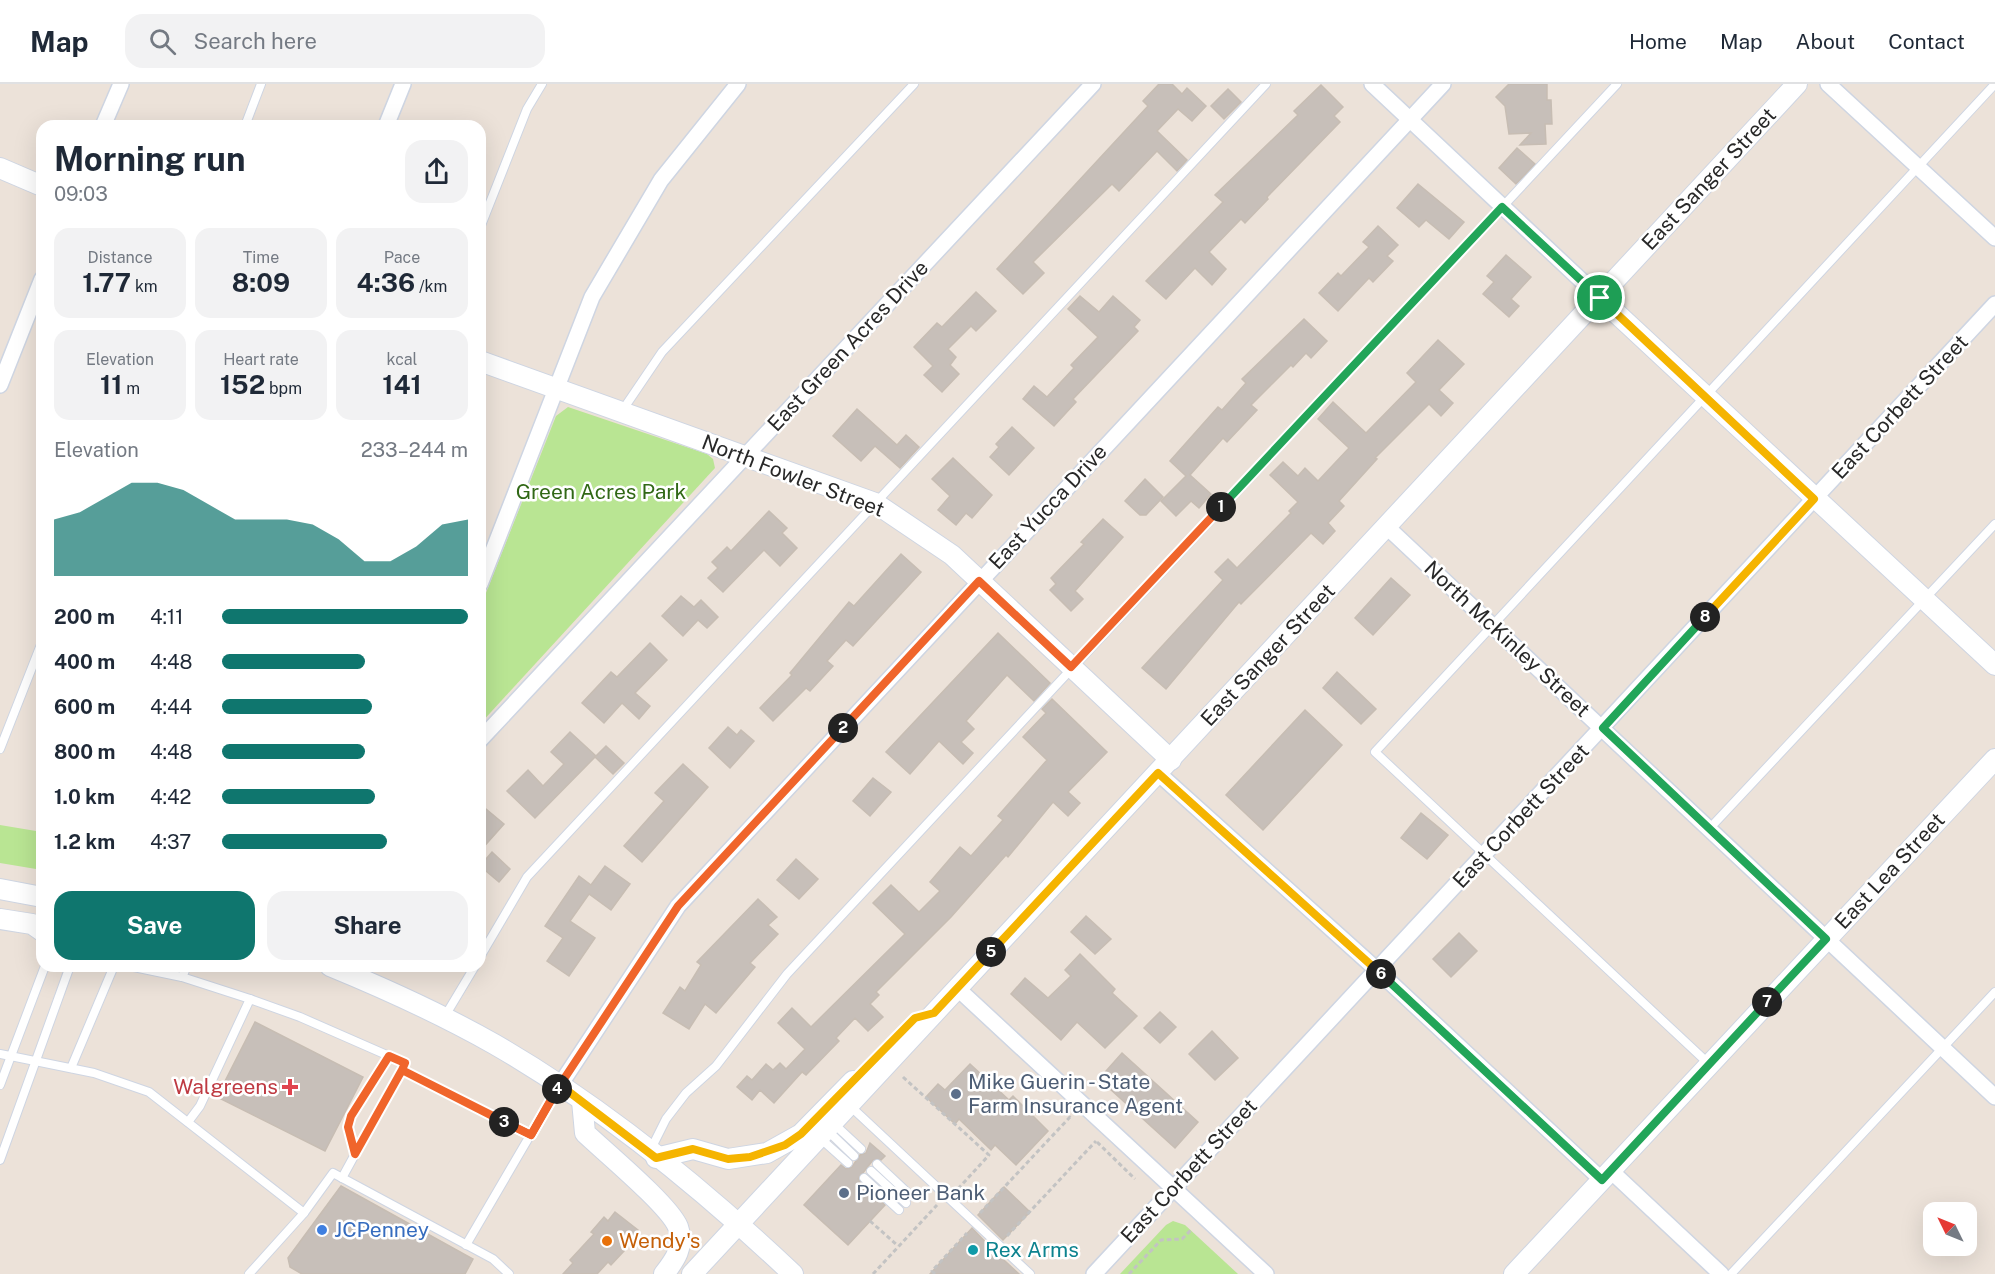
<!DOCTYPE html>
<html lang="en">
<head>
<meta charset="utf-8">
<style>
  body { margin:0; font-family:"Public Sans",sans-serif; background:#f2f2f3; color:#1f2937; height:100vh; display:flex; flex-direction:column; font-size:22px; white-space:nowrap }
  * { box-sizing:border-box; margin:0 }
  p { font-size:20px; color:#747a83 }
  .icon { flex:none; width:33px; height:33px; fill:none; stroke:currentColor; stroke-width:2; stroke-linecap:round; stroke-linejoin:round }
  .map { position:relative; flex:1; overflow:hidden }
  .drawer { position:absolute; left:36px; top:36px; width:450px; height:852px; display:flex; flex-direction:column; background:#fff; border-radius:18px; box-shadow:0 6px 24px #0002 }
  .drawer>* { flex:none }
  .needle { width:39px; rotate:313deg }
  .buttons { position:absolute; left:1923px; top:1118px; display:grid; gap:12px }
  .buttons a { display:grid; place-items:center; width:54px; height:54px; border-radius:12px; background:#fff; box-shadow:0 6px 24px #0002; font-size:30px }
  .pin { position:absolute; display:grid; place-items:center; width:51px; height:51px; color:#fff; margin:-26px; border:3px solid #fff; border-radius:50%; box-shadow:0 2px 6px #0007 }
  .km { position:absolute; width:30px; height:30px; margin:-15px; border-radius:50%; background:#222; color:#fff; font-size:16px; line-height:30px; text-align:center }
  .round { display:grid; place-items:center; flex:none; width:63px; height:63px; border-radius:18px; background:#f2f2f3 }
  .headline { display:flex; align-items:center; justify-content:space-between; height:102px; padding:0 18px }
  h1 { font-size:33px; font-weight:700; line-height:45px }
  .figures { display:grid; grid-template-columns:repeat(3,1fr); gap:9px; height:102px; padding:6px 18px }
  .figures div { display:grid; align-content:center; border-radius:15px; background:#f2f2f3; text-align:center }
  .figures b { font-size:26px; font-weight:700 }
  .figures small { font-size:16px; font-weight:400 }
  .figures p { font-size:16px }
  .chart { height:168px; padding:12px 18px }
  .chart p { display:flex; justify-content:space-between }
  .chart svg { width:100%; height:108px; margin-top:6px; fill:#0f766e; opacity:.7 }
  .button { display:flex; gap:12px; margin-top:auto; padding:12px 18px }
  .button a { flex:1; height:69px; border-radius:18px; background:#0f766e; color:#fff; font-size:24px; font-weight:700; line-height:69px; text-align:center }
  .button a+a { background:#f2f2f3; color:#1f2937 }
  ul { padding:0 18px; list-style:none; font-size:20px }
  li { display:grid; grid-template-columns:96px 72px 1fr; align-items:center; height:45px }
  li i { height:15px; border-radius:8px; background:#0f766e }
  header { display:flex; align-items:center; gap:36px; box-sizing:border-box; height:84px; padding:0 30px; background:#fff; border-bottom:2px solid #e0e1e3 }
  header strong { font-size:28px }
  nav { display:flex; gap:33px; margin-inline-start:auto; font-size:21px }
  .search { width:420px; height:54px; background:#f2f2f3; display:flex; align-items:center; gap:15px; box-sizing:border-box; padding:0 21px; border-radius:18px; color:#747a83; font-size:22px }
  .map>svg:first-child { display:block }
  .green { fill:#b9e593 }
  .building { fill:#c7bfb9; stroke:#c7bdb3; stroke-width:1.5 }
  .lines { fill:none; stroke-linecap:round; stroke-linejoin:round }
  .lane-casing { stroke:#ced5e2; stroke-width:10 }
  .street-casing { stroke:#ced5e2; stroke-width:18 }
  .secondary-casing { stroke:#ced5e2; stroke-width:22 }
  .path { stroke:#c3c3c3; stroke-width:3; stroke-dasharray:4.5 3; stroke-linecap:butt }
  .lane { stroke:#fff; stroke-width:8 }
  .street { stroke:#fff; stroke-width:15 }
  .secondary { stroke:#fff; stroke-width:20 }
  .split-1-casing { stroke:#fff; stroke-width:12 }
  .split-2-casing { stroke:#fff; stroke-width:12 }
  .split-3-casing { stroke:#fff; stroke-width:12 }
  .split-4-casing { stroke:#fff; stroke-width:12 }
  .split-5-casing { stroke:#fff; stroke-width:12 }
  .split-6-casing { stroke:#fff; stroke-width:12 }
  .split-7-casing { stroke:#fff; stroke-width:12 }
  .split-8-casing { stroke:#fff; stroke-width:12 }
  .split-9-casing { stroke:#fff; stroke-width:12 }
  .split-1 { stroke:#22a559; stroke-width:8 }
  .split-2 { stroke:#f0652b; stroke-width:8 }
  .split-3 { stroke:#f0652b; stroke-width:8 }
  .split-4 { stroke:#f0652b; stroke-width:8 }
  .split-5 { stroke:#f5b400; stroke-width:8 }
  .split-6 { stroke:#f5b400; stroke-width:8 }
  .split-7 { stroke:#22a559; stroke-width:8 }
  .split-8 { stroke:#22a559; stroke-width:8 }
  .split-9 { stroke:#f5b400; stroke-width:8 }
  .health-dot { fill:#e0444e; stroke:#fff; stroke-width:2 }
  .service-dot { fill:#5c6f8a; stroke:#fff; stroke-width:2 }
  .shop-dot { fill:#3f7fe0; stroke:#fff; stroke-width:2 }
  .food-dot { fill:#e8710a; stroke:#fff; stroke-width:2 }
  .culture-dot { fill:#0f9aa8; stroke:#fff; stroke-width:2 }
  .labels { text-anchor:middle; stroke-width:5; stroke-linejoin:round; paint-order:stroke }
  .street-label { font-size:21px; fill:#282828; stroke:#fff }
  .park-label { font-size:21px; fill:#316816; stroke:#fff }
  .service-label { font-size:21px; fill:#4e5e75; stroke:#fff; text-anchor:start }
  .health-label { font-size:21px; fill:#be3a42; stroke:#fff; text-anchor:end }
  .shop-label { font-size:21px; fill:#366cbe; stroke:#fff; text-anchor:start }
  .food-label { font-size:21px; fill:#c56008; stroke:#fff; text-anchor:start }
  .culture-label { font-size:21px; fill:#0d838f; stroke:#fff; text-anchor:start }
</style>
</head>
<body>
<header>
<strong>Map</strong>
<div class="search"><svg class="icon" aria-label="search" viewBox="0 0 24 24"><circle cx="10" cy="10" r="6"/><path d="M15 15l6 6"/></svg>Search here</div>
<nav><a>Home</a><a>Map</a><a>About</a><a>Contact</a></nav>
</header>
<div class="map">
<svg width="1995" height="1190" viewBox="0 0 1995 1190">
  <rect width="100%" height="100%" fill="#ece2d9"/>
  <g class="green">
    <polygon points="568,323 707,370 713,375 715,384 480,640 480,524 556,332"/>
    <polygon points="0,741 42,748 42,786 0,779"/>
    <polygon points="1173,1137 1185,1141 1238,1190 1120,1190 1166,1141"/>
  </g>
  <g class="building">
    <polygon points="1159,0 1172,0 1182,10 1187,4 1206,22 1192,37 1178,25 1157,47 1187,76 1177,87 1157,67 1119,107 1112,100 1033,178 1044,189 1023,210 997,185 1148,22 1143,17"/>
    <polygon points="1509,0 1547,0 1547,16 1551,16 1552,40 1545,40 1546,60 1520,61 1531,49 1509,50 1505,22 1496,13"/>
    <polygon points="1321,1 1343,23 1334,32 1340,38 1267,113 1268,115 1245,139 1241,135 1209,168 1226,185 1212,201 1195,184 1166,215 1146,197 1223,118 1215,111 1298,31 1294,27"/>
    <polygon points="1228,5 1241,18 1224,35 1211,22"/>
    <polygon points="1517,64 1535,80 1516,100 1499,84"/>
    <polygon points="1418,100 1464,138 1449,155 1426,136 1419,143 1397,124"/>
    <polygon points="1378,142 1398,161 1387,172 1393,177 1373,198 1369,194 1338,227 1319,209 1338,189 1341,192 1369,163 1363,158"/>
    <polygon points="1506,171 1531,193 1511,215 1519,222 1509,233 1483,210 1494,198 1487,192"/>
    <polygon points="976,208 996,227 976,247 971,242 948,265 956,273 950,281 959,290 942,308 924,291 933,282 914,263 937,239 942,243"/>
    <polygon points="1080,212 1099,228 1113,212 1140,236 1134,243 1138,247 1073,315 1076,318 1054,342 1023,315 1034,302 1047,313 1074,284 1071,281 1098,253 1068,225"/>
    <polygon points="1304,235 1327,257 1311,274 1306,269 1293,283 1291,281 1251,321 1257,326 1227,358 1223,354 1190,391 1211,410 1199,424 1191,417 1176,432 1161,417 1186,392 1170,377 1218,323 1222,326 1246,299 1242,295"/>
    <polygon points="1438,256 1464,280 1439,306 1453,319 1441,332 1429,320 1375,374 1377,375 1339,417 1344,422 1328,439 1335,447 1323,460 1311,449 1241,520 1239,518 1166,605 1142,584 1223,496 1215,488 1228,475 1237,484 1291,429 1289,427 1298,418 1270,391 1283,378 1298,392 1305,384 1318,397 1349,364 1318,335 1333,318 1366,349 1416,298 1407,289"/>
    <polygon points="857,325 897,361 906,351 919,363 900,384 875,362 861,377 833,352"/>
    <polygon points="1012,343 1034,364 1009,391 990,373 999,363 996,360"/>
    <polygon points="953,374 992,411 972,434 966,429 956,441 938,426 950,412 932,395"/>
    <polygon points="1145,395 1163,413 1146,431 1140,431 1125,417"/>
    <polygon points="769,427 787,444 782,449 797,464 780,482 764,466 723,508 708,494 718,484 712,478 727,463 731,467"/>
    <polygon points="1103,435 1123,453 1075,507 1083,515 1071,527 1050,506 1056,500 1051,494 1084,460 1081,458"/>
    <polygon points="901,470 921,488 853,562 846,556 827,577 833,582 810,607 806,604 773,637 760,624 792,591 790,589 849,518 854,522"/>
    <polygon points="1391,494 1410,511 1373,551 1355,534"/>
    <polygon points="681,512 694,523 701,516 718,533 707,544 698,536 683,552 662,532"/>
    <polygon points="998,549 1050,599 1034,617 1007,591 966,637 974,645 961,658 973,669 963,680 939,657 910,690 886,668"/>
    <polygon points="650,559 667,576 635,609 650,622 639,635 622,619 604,639 582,619 611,588 617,593"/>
    <polygon points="1337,588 1376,625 1361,640 1323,604"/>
    <polygon points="1052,615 1107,668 1068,708 1080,719 1068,732 1053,718 1008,773 1006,771 951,833 876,908 879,911 870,920 883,933 868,947 855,934 836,954 839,957 806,991 802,988 774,1019 760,1006 752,1016 737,1003 747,992 752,996 766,980 773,986 780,979 786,985 805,965 778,939 792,924 811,943 905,850 873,819 891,801 919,828 940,807 930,798 960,763 971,772 1003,736 998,732 1047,676 1023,653 1046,629 1042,625"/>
    <polygon points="1305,626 1342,661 1263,746 1226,711"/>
    <polygon points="728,643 737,651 741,646 754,657 730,684 709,664"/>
    <polygon points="570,648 596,672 535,734 507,707 528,686 543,702 564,680 551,668"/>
    <polygon points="606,662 624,679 613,690 595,673"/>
    <polygon points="683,680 708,703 642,778 624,762 664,717 655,709"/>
    <polygon points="873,694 891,708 870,732 853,717"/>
    <polygon points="480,720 504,740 480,767"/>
    <polygon points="1421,729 1448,751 1427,775 1401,754"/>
    <polygon points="492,768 510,785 499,798 480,782"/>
    <polygon points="796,775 818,795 799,815 777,796"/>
    <polygon points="605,782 630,800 611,826 589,810 570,837 595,854 569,892 547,877 563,854 545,842 579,792 591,801"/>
    <polygon points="758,815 777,833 768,841 778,850 750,879 755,883 716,929 705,920 689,945 663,929 680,903 685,907 701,881 697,878"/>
    <polygon points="1086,832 1111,855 1095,870 1071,848"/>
    <polygon points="1459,849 1477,867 1451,893 1433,875"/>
    <polygon points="1080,870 1115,905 1112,909 1137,932 1105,964 1077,938 1061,956 1011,910 1025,894 1048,914 1071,892 1065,886"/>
    <polygon points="1160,928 1176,943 1160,959 1144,944"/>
    <polygon points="255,938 363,993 325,1067 217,1013"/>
    <polygon points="1212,947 1238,974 1215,996 1189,970"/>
    <polygon points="1122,969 1198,1038 1175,1064 1099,995"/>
    <polygon points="970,980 1009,1016 1013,1012 1048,1047 1016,1081 995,1061 991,1066 959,1035 955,1040 926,1013 938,1000 945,1006"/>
    <polygon points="870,1059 885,1072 881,1076 873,1076 858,1095 885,1121 848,1161 804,1121 841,1081 846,1085 852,1083 860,1071 866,1069"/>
    <polygon points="341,1102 473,1175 465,1190 302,1190 290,1183 288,1174"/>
    <polygon points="1004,1103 1030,1128 1003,1156 978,1131"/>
    <polygon points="615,1128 638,1146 621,1164 624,1167 611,1181 608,1178 597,1190 563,1190 573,1179 570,1176 594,1150 591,1148 604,1133 608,1137"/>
    <polygon points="972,1144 993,1166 1019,1190 930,1190"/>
  </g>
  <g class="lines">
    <defs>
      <g id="lane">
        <polyline points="245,42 261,0"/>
        <polyline points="480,144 527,25 542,0"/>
        <polyline points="622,327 662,268 914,0"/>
        <polyline points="0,665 42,558"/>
        <polyline points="1710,744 1995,440"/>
        <polyline points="480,873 527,793 1266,0"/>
        <polyline points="129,882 182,893"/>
        <polyline points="187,882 182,893 250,915"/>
        <polyline points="445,932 475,882"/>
        <polyline points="0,970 94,989 149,1008 304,1129 333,1089 493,1175 509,1190"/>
        <polyline points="1709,980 1375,668 1995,0"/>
        <polyline points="71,984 114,882"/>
        <polyline points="402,986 530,1051"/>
        <polyline points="0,1001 45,882"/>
        <polyline points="849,1021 1030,1190"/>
        <polyline points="188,1038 200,1022 250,915 300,933 405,979 342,1094"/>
        <polyline points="833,1039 861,1065"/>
        <polyline points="827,1046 854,1072"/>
        <polyline points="820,1054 848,1079"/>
        <polyline points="650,1067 666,1035 686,1009 716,982 787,890 1617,0"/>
        <polyline points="355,1070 348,1043 351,1032 389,972"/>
        <polyline points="0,1076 70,882"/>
        <polyline points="877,1080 911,1112"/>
        <polyline points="871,1087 906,1119"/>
        <polyline points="864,1094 899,1126"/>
        <polyline points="466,1161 559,1002"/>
        <polyline points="249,1190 304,1129"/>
        <polyline points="1731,1190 1995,908"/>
      </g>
      <g id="street">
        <polyline points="1372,0 1600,214"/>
        <polyline points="1828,0 1995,154"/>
        <polyline points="103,42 121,0"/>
        <polyline points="386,42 403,0"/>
        <polyline points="0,301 42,195"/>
        <polyline points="1387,443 1995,1013"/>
        <polyline points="480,500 592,213 661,96 738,0"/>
        <polyline points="480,656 1093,0"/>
        <polyline points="1158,689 1377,886 1602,1096"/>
        <polyline points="957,904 1266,1190"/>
        <polyline points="560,1001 678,822 1443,0"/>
        <polyline points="1611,1087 1721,1190"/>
        <polyline points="1094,1190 1995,220"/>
      </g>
      <g id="secondary">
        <polyline points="0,84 42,102"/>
        <polyline points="1600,214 1995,581"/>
        <polyline points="480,277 875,419 952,471 1171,676"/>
        <polyline points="0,805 42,813"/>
        <polyline points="0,835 32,840 42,847"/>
        <path d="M330 882C386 905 441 930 494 960 600 1021 704 1106 793 1190"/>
        <path d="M582 1017 585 1049C605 1068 669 1121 678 1143 685 1162 675 1176 664 1190"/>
        <polyline points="656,1074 693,1065 728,1075 767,1069 801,1050 853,997"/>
        <polyline points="692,1190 1797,0"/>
        <polyline points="1514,1190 1995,675"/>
      </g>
    </defs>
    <use href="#lane" class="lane-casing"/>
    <use href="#street" class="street-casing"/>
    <use href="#secondary" class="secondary-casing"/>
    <g class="path">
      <polyline points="903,993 989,1071 957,1106"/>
      <polyline points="1097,1058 1135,1095"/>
      <polyline points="980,1129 1070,1033 1072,1035"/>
      <polyline points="870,1137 898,1162"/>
      <polyline points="1007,1152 1096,1057"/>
      <polyline points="873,1190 937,1121"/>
      <polyline points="935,1190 932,1187 967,1149"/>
      <polyline points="1129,1190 1161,1156 1182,1155 1191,1146"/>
    </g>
    <use href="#lane" class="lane"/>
    <use href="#street" class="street"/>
    <use href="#secondary" class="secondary"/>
  </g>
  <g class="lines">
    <defs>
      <polyline id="split-1" points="1221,423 1502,123 1600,214"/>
      <polyline id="split-2" points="843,644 979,497 1071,583 1221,423"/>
      <polyline id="split-3" points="504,1038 531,1051 560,1001 678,822 843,644"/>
      <path id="split-4" d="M504 1038C470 1021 436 1003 402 986L355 1070 348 1043 351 1032 389 972 405 979 402 986 531 1051 557 1005"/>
      <polyline id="split-5" points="557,1005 560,1001 656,1074 693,1065 728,1075 750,1073 785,1061 801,1050 915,934 934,929 991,868"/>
      <polyline id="split-6" points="991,868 1158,689 1381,890"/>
      <polyline id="split-7" points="1381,890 1602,1096 1767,918"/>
      <polyline id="split-8" points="1705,533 1603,644 1826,855 1767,918"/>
      <polyline id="split-9" points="1600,214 1814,415 1705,533"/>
    </defs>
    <use href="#split-1" class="split-1-casing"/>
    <use href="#split-2" class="split-2-casing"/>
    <use href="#split-3" class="split-3-casing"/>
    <use href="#split-4" class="split-4-casing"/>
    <use href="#split-5" class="split-5-casing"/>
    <use href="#split-6" class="split-6-casing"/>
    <use href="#split-7" class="split-7-casing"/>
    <use href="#split-8" class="split-8-casing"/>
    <use href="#split-9" class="split-9-casing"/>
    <use href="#split-1" class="split-1"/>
    <use href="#split-2" class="split-2"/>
    <use href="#split-3" class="split-3"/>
    <use href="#split-4" class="split-4"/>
    <use href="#split-5" class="split-5"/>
    <use href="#split-6" class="split-6"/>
    <use href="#split-7" class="split-7"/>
    <use href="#split-8" class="split-8"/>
    <use href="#split-9" class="split-9"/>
  </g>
  <path class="health-dot" d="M287 994h6v6h6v6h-6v6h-6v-6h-6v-6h6z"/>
  <g class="service-dot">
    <circle cx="956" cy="1010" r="6"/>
    <circle cx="844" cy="1109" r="6"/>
  </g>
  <circle class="shop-dot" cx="322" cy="1146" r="6"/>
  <circle class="food-dot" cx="607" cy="1157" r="6"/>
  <circle class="culture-dot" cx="973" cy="1166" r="6"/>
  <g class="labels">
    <g class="street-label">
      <text transform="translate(1709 95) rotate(-47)" y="7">East Sanger Street</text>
      <text transform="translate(848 262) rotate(-47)" y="7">East Green Acres Drive</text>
      <text transform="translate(1900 323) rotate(-47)" y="7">East Corbett Street</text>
      <text transform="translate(793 392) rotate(21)" y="7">North Fowler Street</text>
      <text transform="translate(1048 423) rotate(-47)" y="7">East Yucca Drive</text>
      <text transform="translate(1507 555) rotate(43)" y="7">North McKinley Street</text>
      <text transform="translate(1268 571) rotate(-47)" y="7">East Sanger Street</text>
      <text transform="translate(1521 732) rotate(-47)" y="7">East Corbett Street</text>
      <text transform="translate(1890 787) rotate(-47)" y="7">East Lea Street</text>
      <text transform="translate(1189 1087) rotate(-47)" y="7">East Corbett Street</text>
    </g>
    <g class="park-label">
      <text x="601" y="415">Green Acres Park</text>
    </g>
    <g class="service-label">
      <text x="968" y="1005">Mike Guerin - State<tspan x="968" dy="24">Farm Insurance Agent</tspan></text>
      <text x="856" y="1116">Pioneer Bank</text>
    </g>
    <g class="health-label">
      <text x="278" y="1010">Walgreens</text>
    </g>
    <g class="shop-label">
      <text x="334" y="1153">JCPenney</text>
    </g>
    <g class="food-label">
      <text x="619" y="1164">Wendy's</text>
    </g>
    <g class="culture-label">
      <text x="985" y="1173">Rex Arms</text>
    </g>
  </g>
</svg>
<div class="buttons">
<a><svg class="needle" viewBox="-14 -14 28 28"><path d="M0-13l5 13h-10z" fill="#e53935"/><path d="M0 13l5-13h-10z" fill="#747a83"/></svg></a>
</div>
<div class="pin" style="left:1600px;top:214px;background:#1e9e55"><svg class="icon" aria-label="arrive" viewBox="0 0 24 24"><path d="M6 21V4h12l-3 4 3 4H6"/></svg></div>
<b class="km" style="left:1221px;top:423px">1</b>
<b class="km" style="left:843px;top:644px">2</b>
<b class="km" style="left:504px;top:1038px">3</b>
<b class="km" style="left:557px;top:1005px">4</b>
<b class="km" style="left:991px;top:868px">5</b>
<b class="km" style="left:1381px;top:890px">6</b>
<b class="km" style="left:1767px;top:918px">7</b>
<b class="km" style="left:1705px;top:533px">8</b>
<section class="drawer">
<div class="headline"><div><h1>Morning run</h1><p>09:03</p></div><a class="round"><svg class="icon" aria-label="share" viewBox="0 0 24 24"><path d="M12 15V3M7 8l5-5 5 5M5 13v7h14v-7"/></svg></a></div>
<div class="figures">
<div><p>Distance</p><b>1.77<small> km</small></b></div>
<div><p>Time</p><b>8:09</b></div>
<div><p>Pace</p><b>4:36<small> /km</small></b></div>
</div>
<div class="figures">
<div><p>Elevation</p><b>11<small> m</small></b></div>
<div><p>Heart rate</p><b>152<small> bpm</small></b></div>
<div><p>kcal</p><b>141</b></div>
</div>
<div class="chart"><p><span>Elevation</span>233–244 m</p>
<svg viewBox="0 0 160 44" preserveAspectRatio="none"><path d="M0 44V21L10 18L20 12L30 6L40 6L50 9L60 15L70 21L80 21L90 21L100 23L110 29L120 38L130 38L140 32L150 23L160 21V44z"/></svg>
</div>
<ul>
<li><b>200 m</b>4:11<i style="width:100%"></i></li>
<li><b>400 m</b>4:48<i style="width:58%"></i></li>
<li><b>600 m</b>4:44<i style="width:61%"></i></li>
<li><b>800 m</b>4:48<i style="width:58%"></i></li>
<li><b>1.0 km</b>4:42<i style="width:62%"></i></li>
<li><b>1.2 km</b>4:37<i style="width:67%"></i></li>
</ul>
<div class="button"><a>Save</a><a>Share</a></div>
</section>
</div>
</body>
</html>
